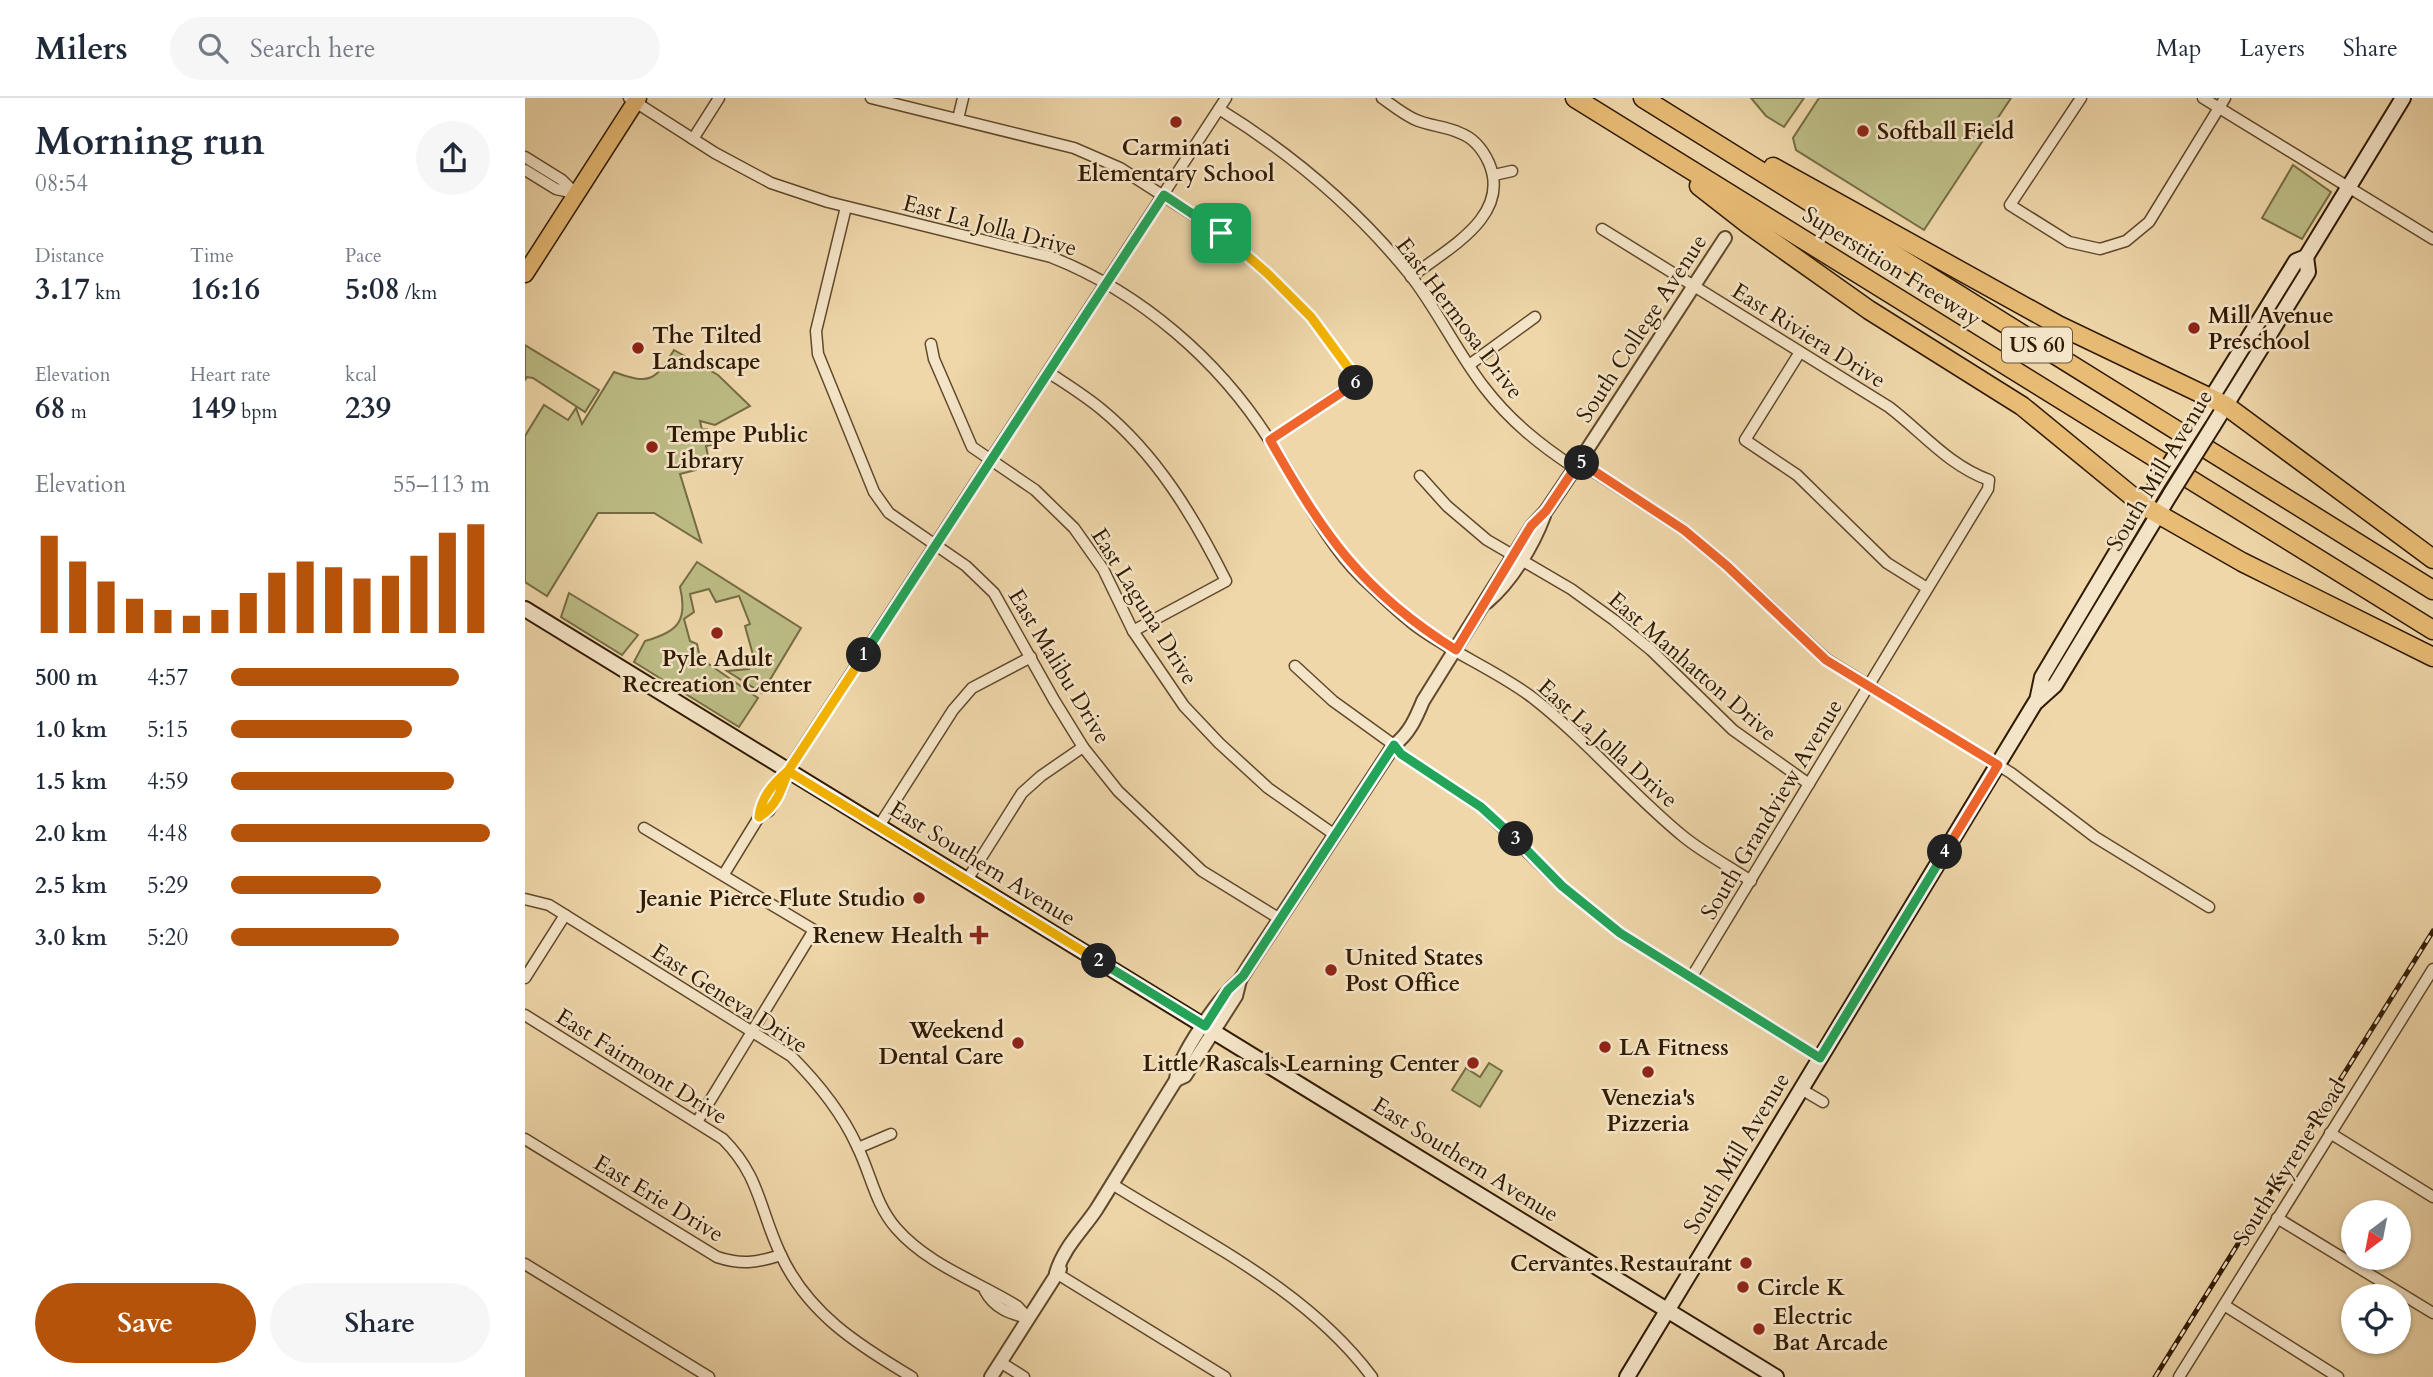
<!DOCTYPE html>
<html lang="en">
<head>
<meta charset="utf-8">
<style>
  body { margin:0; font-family:Cardo,serif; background:#f6f6f7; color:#1f2937; height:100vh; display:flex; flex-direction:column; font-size:26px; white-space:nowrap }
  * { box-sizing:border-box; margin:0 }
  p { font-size:23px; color:#747a83 }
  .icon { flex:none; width:38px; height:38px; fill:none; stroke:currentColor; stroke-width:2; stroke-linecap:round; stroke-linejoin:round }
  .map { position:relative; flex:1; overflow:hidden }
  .drawer { display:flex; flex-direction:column; background:#fff; width:525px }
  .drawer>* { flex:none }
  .needle { width:46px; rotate:212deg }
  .controls { position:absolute; left:1816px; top:1102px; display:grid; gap:14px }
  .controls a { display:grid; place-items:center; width:70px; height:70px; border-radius:50%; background:#fff; box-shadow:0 2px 5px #0004; font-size:35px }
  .pin { position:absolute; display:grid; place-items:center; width:60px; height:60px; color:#fff; margin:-30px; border-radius:14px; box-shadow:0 4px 10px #0006 }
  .km { position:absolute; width:35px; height:35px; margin:-18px; border-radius:50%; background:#222; color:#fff; font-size:19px; line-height:35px; text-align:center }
  .round { display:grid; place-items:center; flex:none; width:74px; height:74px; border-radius:37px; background:#f6f6f7 }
  .summary { display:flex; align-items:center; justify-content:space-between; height:119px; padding:0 35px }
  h1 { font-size:38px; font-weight:700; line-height:52px }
  .metrics { display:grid; grid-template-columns:repeat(3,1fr); gap:10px; height:119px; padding:7px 35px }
  .metrics div { display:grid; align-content:center }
  .metrics b { font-size:30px; font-weight:700 }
  .metrics small { font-size:19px; font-weight:400 }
  .metrics p { font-size:19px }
  .chart { height:196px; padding:14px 35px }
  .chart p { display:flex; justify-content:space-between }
  .chart svg { width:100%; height:126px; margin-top:7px; stroke:#b45309; stroke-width:6 }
  .action { display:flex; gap:14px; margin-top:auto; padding:14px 35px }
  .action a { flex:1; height:80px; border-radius:42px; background:#b45309; color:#fff; font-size:28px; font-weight:700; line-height:80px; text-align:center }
  .action a+a { background:#f6f6f7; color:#1f2937 }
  ul { padding:0 35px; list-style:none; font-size:23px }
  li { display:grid; grid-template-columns:112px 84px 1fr; align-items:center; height:52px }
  li i { height:18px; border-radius:9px; background:#b45309 }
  header { display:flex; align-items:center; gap:42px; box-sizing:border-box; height:98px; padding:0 35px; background:#fff; border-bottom:2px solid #e0e1e3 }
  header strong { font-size:33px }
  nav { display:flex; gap:38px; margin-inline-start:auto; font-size:24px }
  .search { width:490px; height:63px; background:#f6f6f7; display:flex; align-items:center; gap:18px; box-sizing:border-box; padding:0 24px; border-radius:38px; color:#747a83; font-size:26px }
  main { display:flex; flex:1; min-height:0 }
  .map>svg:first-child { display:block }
  .green { fill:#bdbd86; stroke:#766c44; stroke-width:2 }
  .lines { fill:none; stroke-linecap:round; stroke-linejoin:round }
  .minor-casing { stroke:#60492c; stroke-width:13 }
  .tertiary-casing { stroke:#60492c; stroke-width:16 }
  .secondary-casing { stroke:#301a02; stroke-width:18 }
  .primary-casing { stroke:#301a02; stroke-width:19 }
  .motorway-casing { stroke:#301a02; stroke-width:21 }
  .minor { stroke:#f5e5c8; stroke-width:10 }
  .tertiary { stroke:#f5e5c8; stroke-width:12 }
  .secondary { stroke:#f5e5c8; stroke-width:14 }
  .primary { stroke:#e8bc75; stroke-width:16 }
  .motorway { stroke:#e8bc75; stroke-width:18 }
  .rail-casing { stroke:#301a02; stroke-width:5 }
  .rail { stroke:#f5e5c8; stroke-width:2.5; stroke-dasharray:8; stroke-linecap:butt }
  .secondary-bridge-casing { stroke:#301a02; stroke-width:18; stroke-linecap:butt }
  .secondary-bridge { stroke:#f5e5c8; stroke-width:14 }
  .split-1-casing { stroke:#fff; stroke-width:14 }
  .split-2-casing { stroke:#fff; stroke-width:14 }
  .split-3-casing { stroke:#fff; stroke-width:14 }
  .split-4-casing { stroke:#fff; stroke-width:14 }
  .split-5-casing { stroke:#fff; stroke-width:14 }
  .split-6-casing { stroke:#fff; stroke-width:14 }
  .split-7-casing { stroke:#fff; stroke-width:14 }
  .split-1 { stroke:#22a559; stroke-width:9 }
  .split-2 { stroke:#f5b400; stroke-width:9 }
  .split-3 { stroke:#22a559; stroke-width:9 }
  .split-4 { stroke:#22a559; stroke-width:9 }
  .split-5 { stroke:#f0652b; stroke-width:9 }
  .split-6 { stroke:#f0652b; stroke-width:9 }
  .split-7 { stroke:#f5b400; stroke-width:9 }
  .poi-dot { fill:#8f2418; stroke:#f5e5c8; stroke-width:2.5 }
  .labels { text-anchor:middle; stroke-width:5; stroke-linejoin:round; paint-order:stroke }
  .shield { fill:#f5e5c8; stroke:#6b573d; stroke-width:2 }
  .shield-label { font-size:21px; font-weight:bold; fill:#301a02 }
  .poi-label { font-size:23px; font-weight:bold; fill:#301a02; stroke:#f5e5c8; text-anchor:start }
  .street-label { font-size:23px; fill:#301a02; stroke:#f5e5c8 }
</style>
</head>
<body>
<header>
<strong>Milers</strong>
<div class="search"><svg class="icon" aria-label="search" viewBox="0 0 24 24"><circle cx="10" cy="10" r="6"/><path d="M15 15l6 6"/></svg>Search here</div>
<nav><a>Map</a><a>Layers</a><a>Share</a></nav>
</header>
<main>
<section class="drawer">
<div class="summary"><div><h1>Morning run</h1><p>08:54</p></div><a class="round"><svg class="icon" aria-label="share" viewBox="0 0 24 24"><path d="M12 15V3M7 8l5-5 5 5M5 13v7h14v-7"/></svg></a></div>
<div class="metrics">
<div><p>Distance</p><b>3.17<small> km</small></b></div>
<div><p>Time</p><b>16:16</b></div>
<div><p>Pace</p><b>5:08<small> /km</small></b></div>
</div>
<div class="metrics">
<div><p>Elevation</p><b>68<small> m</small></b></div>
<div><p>Heart rate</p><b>149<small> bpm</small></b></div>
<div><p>kcal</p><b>239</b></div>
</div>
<div class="chart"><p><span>Elevation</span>55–113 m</p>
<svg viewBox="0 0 160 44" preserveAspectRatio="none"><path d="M5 44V10M15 44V19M25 44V26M35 44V32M45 44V36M55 44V38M65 44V36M75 44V30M85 44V23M95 44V19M105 44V21M115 44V25M125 44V24M135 44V17M145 44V9M155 44V6"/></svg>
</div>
<ul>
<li><b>500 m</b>4:57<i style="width:88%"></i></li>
<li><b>1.0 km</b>5:15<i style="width:70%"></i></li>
<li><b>1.5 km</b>4:59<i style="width:86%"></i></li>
<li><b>2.0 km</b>4:48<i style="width:100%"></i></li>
<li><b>2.5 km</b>5:29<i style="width:58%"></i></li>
<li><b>3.0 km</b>5:20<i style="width:65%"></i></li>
</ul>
<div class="action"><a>Save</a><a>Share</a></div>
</section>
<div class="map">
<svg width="1908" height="1279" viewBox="0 0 1908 1279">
  <rect width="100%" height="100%" fill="#efd7aa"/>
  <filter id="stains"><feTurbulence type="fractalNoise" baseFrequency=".00286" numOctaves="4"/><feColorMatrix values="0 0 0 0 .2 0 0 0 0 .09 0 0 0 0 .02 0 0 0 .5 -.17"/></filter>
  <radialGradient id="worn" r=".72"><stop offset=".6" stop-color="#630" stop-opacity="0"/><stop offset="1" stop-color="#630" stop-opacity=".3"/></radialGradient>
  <g class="green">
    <polygon points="1226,0 1279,0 1259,29 1241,18"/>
    <polygon points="1294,0 1486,0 1399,132 1271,52 1268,40"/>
    <polygon points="1768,67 1806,94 1777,141 1737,120"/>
    <polygon points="0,247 74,292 60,314 8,280 2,279 0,282"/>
    <path d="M149 252 193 277 225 308 190 327 175 323 177 332 182 331 186 347 181 348 183 358 173 361 171 372 155 376 176 444 129 415H73L22 498 0 484V338L19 307 43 322 51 310 57 326 89 274C125 287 130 283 149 252Z"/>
    <path d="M172 464 276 530 237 595 202 573 224 571 230 564 220 528 225 526 214 498 191 504 184 491 165 496 169 514 159 521 165 543 172 546 175 560 233 600 214 629 109 564 120 543C153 534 163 523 155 489Z"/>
    <polygon points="44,495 113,537 97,557 36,519"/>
    <polygon points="964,965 977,973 955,1009 927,992 941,970 955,979"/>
  </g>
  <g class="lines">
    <defs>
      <g id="minor">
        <path d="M104 0 190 55 246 85 303 104 526 159C615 194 694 262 745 343 775 388 797 440 836 479 852 494 869 511 887 525 924 554 970 571 1008 600 1062 642 1106 696 1159 739 1180 756 1204 768 1226 783"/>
        <polyline points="346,0 549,50 595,70 696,135 742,175 786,219 833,283 745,342"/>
        <path d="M857 0C867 7 878 16 889 21 903 28 921 28 935 35 949 40 958 52 964 65 987 119 921 151 886 179"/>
        <polyline points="1556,0 1485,107 1544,144 1575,151 1601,143 1624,124 1700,0"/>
        <polyline points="1678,0 1908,141"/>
        <path d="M694 11C767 56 832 111 886 178 913 213 932 254 959 289 985 323 1015 347 1050 370"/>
        <polyline points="433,21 438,0"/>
        <polyline points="168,41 194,0"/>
        <polyline points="0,59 37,82 51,96"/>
        <polyline points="0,72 31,91 49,95"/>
        <polyline points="969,77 987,73"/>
        <polyline points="321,109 291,233 293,256 349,394 364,415 441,468 469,495 529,602 558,649 593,693 677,773 755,821"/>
        <path d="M1077 131 1364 309C1398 335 1423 367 1464 382L1463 391 1166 880"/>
        <polyline points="406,246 409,261 447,349 510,392 549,430 578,471 608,533 659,608 694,645 743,690 810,737"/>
        <polyline points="1275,254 1220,342 1272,377 1362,465 1402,490"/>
        <polyline points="944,267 1010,219"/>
        <path d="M523 274C541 286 559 297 576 311 632 357 669 419 701 483L608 533"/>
        <polyline points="1054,364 1159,432 1202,468 1301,561 1486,675 1570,739 1684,809"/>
        <polyline points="895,378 922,408 962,442 1046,491 1089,522 1126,552 1208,632 1284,686"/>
        <polyline points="770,568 808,603 869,647 876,656 956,709 1037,788 1095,835 1295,960"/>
        <path d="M234 719C236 699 248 686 263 672L701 0"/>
        <polyline points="354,728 428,612 447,590 506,559"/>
        <polyline points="119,730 289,832 172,1024"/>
        <polyline points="199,776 234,719 244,713 257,691 263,674"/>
        <polyline points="442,782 497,695 516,678 558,649"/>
        <path d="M0 801 24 807 266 958C293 985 316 1013 332 1048 346 1076 350 1106 371 1130 403 1167 452 1183 492 1208L503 1220"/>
        <polyline points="0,880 40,817"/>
        <path d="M0 917 198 1041C235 1078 234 1110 255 1155 282 1215 333 1247 387 1279"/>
        <polyline points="1276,991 1298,1004"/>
        <polyline points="1805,1035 1908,1099"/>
        <path d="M0 1041 192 1159C216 1167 231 1165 256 1157"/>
        <polyline points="333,1050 366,1036"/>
        <path d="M587 1086C678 1143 781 1191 847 1279"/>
        <polyline points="1752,1120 1908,1215"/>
        <polyline points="0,1166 184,1279"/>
        <polyline points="531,1175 700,1279"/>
        <path d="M460 1193C469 1210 485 1216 503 1220"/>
        <polyline points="1699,1207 1813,1279"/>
        <polyline points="475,1264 499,1279"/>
        <polyline points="1654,1279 1908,871"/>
      </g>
      <g id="tertiary">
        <path d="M962 504C987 483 1008 447 1019 418"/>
        <path d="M651 982 660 978 711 898 715 882 725 866 869 647C884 636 891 620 898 603L1007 428 1021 413 1054 364 1200 140"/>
        <path d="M531 1175C539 1149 556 1134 571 1112 598 1069 624 1025 651 982 652 959 696 897 715 882"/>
        <polyline points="466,1279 535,1171"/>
      </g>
      <g id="secondary">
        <polyline points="1674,320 1771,163 1781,159 1878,0"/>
        <polyline points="1688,328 1783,174 1781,159"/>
        <polyline points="0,511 1251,1279"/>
        <polyline points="1512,603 1517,579 1632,386"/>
        <polyline points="1102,1279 1510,605 1530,587 1646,395"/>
      </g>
      <polyline id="primary" points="0,176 113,0"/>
      <g id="motorway">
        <polyline points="1050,0 1908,532"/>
        <polyline points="1118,0 1908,492"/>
        <polyline points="1248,69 1533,227 1700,307 1908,461"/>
        <polyline points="1174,88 1224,127 1344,212 1497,308 1619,408 1717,464 1908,559"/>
      </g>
    </defs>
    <use href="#minor" class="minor-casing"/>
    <use href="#tertiary" class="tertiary-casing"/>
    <use href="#secondary" class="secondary-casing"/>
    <use href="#primary" class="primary-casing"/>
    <use href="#motorway" class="motorway-casing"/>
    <use href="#minor" class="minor"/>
    <use href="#tertiary" class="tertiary"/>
    <use href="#secondary" class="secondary"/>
    <use href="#primary" class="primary"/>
    <use href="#motorway" class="motorway"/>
    <defs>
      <polyline id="rail" points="1630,1279 1908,833"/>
    </defs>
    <use href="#rail" class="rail-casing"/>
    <use href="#rail" class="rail"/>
    <defs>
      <g id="secondary-bridge">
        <polyline points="1632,386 1674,320"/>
        <polyline points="1646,395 1688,328"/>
      </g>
    </defs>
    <use href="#secondary-bridge" class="secondary-bridge-casing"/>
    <use href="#secondary-bridge" class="secondary-bridge"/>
  </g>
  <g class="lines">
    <defs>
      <polyline id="split-1" points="339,557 639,97 696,135"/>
      <path id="split-2" d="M339 557 263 673C257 691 251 709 234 719 236 699 248 686 263 673L574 863"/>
      <polyline id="split-3" points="574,863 680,928 703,892 718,878 869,647 876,656 956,709 991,741"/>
      <polyline id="split-4" points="991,741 1037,788 1095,835 1295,960 1420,754"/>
      <polyline id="split-5" points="1057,365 1159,432 1202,468 1301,562 1473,667 1420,754"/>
      <path id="split-6" d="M831 285 745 342C799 437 836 493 931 552L1006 428 1021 413 1054 364 1057 365"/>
      <polyline id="split-7" points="696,135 742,175 786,219 833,283 831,285"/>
    </defs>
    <use href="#split-1" class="split-1-casing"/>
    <use href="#split-2" class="split-2-casing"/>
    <use href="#split-3" class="split-3-casing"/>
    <use href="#split-4" class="split-4-casing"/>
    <use href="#split-5" class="split-5-casing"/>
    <use href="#split-6" class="split-6-casing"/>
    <use href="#split-7" class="split-7-casing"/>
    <use href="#split-1" class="split-1"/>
    <use href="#split-2" class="split-2"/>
    <use href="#split-3" class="split-3"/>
    <use href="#split-4" class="split-4"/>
    <use href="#split-5" class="split-5"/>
    <use href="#split-6" class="split-6"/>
    <use href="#split-7" class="split-7"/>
  </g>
  <g class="poi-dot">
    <circle cx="651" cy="24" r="7"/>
    <circle cx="1338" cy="33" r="7"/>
    <circle cx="1669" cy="230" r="7"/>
    <circle cx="113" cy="250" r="7"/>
    <circle cx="127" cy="349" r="7"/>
    <circle cx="192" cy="535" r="7"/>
    <circle cx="394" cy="800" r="7"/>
    <path d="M450.5 826.5h7v7h7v7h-7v7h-7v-7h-7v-7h7z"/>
    <circle cx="806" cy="872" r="7"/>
    <circle cx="493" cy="945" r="7"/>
    <circle cx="1080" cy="949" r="7"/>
    <circle cx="948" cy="965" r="7"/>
    <circle cx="1123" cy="974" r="7"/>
    <circle cx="1221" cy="1165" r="7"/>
    <circle cx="1218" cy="1189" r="7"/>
    <circle cx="1234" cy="1231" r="7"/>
  </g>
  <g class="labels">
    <rect class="shield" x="1477" y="229.5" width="70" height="35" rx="5"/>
    <g class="shield-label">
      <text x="1512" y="254">US 60</text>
    </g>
    <g class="poi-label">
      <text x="1352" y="41">Softball Field</text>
      <text x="651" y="57" text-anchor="middle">Carminati<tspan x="651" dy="26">Elementary School</tspan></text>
      <text x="1683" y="225">Mill Avenue<tspan x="1683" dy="26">Preschool</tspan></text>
      <text x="127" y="245">The Tilted<tspan x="127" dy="26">Landscape</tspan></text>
      <text x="141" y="344">Tempe Public<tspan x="141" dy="26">Library</tspan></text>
      <text x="192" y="568" text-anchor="middle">Pyle Adult<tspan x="192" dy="26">Recreation Center</tspan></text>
      <text x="380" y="808" text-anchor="end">Jeanie Pierce Flute Studio</text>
      <text x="438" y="845" text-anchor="end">Renew Health</text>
      <text x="820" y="867">United States<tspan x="820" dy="26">Post Office</tspan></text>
      <text x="479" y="940" text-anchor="end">Weekend<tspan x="479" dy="26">Dental Care</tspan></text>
      <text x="1094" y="957">LA Fitness</text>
      <text x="934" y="973" text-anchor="end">Little Rascals Learning Center</text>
      <text x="1123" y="1007" text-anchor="middle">Venezia's<tspan x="1123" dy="26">Pizzeria</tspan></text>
      <text x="1207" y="1173" text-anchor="end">Cervantes Restaurant</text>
      <text x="1232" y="1197">Circle K</text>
      <text x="1248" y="1226">Electric<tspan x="1248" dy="26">Bat Arcade</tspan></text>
    </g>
    <g class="street-label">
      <text transform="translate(465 127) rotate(15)" y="8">East La Jolla Drive</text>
      <text transform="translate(1367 168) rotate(32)" y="8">Superstition Freeway</text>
      <text transform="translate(935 220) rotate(53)" y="8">East Hermosa Drive</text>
      <text transform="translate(1116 230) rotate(-57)" y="8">South College Avenue</text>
      <text transform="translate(1284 237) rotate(32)" y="8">East Riviera Drive</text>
      <text transform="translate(1634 372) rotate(-59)" y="8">South Mill Avenue</text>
      <text transform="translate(620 508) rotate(58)" y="8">East Laguna Drive</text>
      <text transform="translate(535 568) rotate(59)" y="8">East Malibu Drive</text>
      <text transform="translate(1168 568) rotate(41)" y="8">East Manhatton Drive</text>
      <text transform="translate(1083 645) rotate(42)" y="8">East La Jolla Drive</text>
      <text transform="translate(1246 711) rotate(-59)" y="8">South Grandview Avenue</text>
      <text transform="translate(458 765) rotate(32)" y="8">East Southern Avenue</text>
      <text transform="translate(205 900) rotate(33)" y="8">East Geneva Drive</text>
      <text transform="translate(117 968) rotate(32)" y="8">East Fairmont Drive</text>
      <text transform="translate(1211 1055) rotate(-59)" y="8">South Mill Avenue</text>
      <text transform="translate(941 1061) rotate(32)" y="8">East Southern Avenue</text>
      <text transform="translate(1764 1064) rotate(-58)" y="8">South Kyrene Road</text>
      <text transform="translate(134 1100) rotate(31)" y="8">East Erie Drive</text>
    </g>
  </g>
  <rect width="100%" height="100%" filter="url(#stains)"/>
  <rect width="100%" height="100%" fill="url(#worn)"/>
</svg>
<div class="controls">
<a><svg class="needle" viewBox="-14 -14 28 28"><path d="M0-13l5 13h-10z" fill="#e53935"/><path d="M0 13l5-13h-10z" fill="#747a83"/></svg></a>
<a><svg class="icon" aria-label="locate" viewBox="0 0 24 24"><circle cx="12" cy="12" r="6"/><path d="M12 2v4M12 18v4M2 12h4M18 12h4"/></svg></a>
</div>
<div class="pin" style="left:696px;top:135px;background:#1e9e55"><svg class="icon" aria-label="arrive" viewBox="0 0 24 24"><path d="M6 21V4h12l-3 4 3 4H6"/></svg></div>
<b class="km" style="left:339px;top:557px">1</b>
<b class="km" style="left:574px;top:863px">2</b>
<b class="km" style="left:991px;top:741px">3</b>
<b class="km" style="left:1420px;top:754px">4</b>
<b class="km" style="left:1057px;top:365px">5</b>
<b class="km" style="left:831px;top:285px">6</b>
</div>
</main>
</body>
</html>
